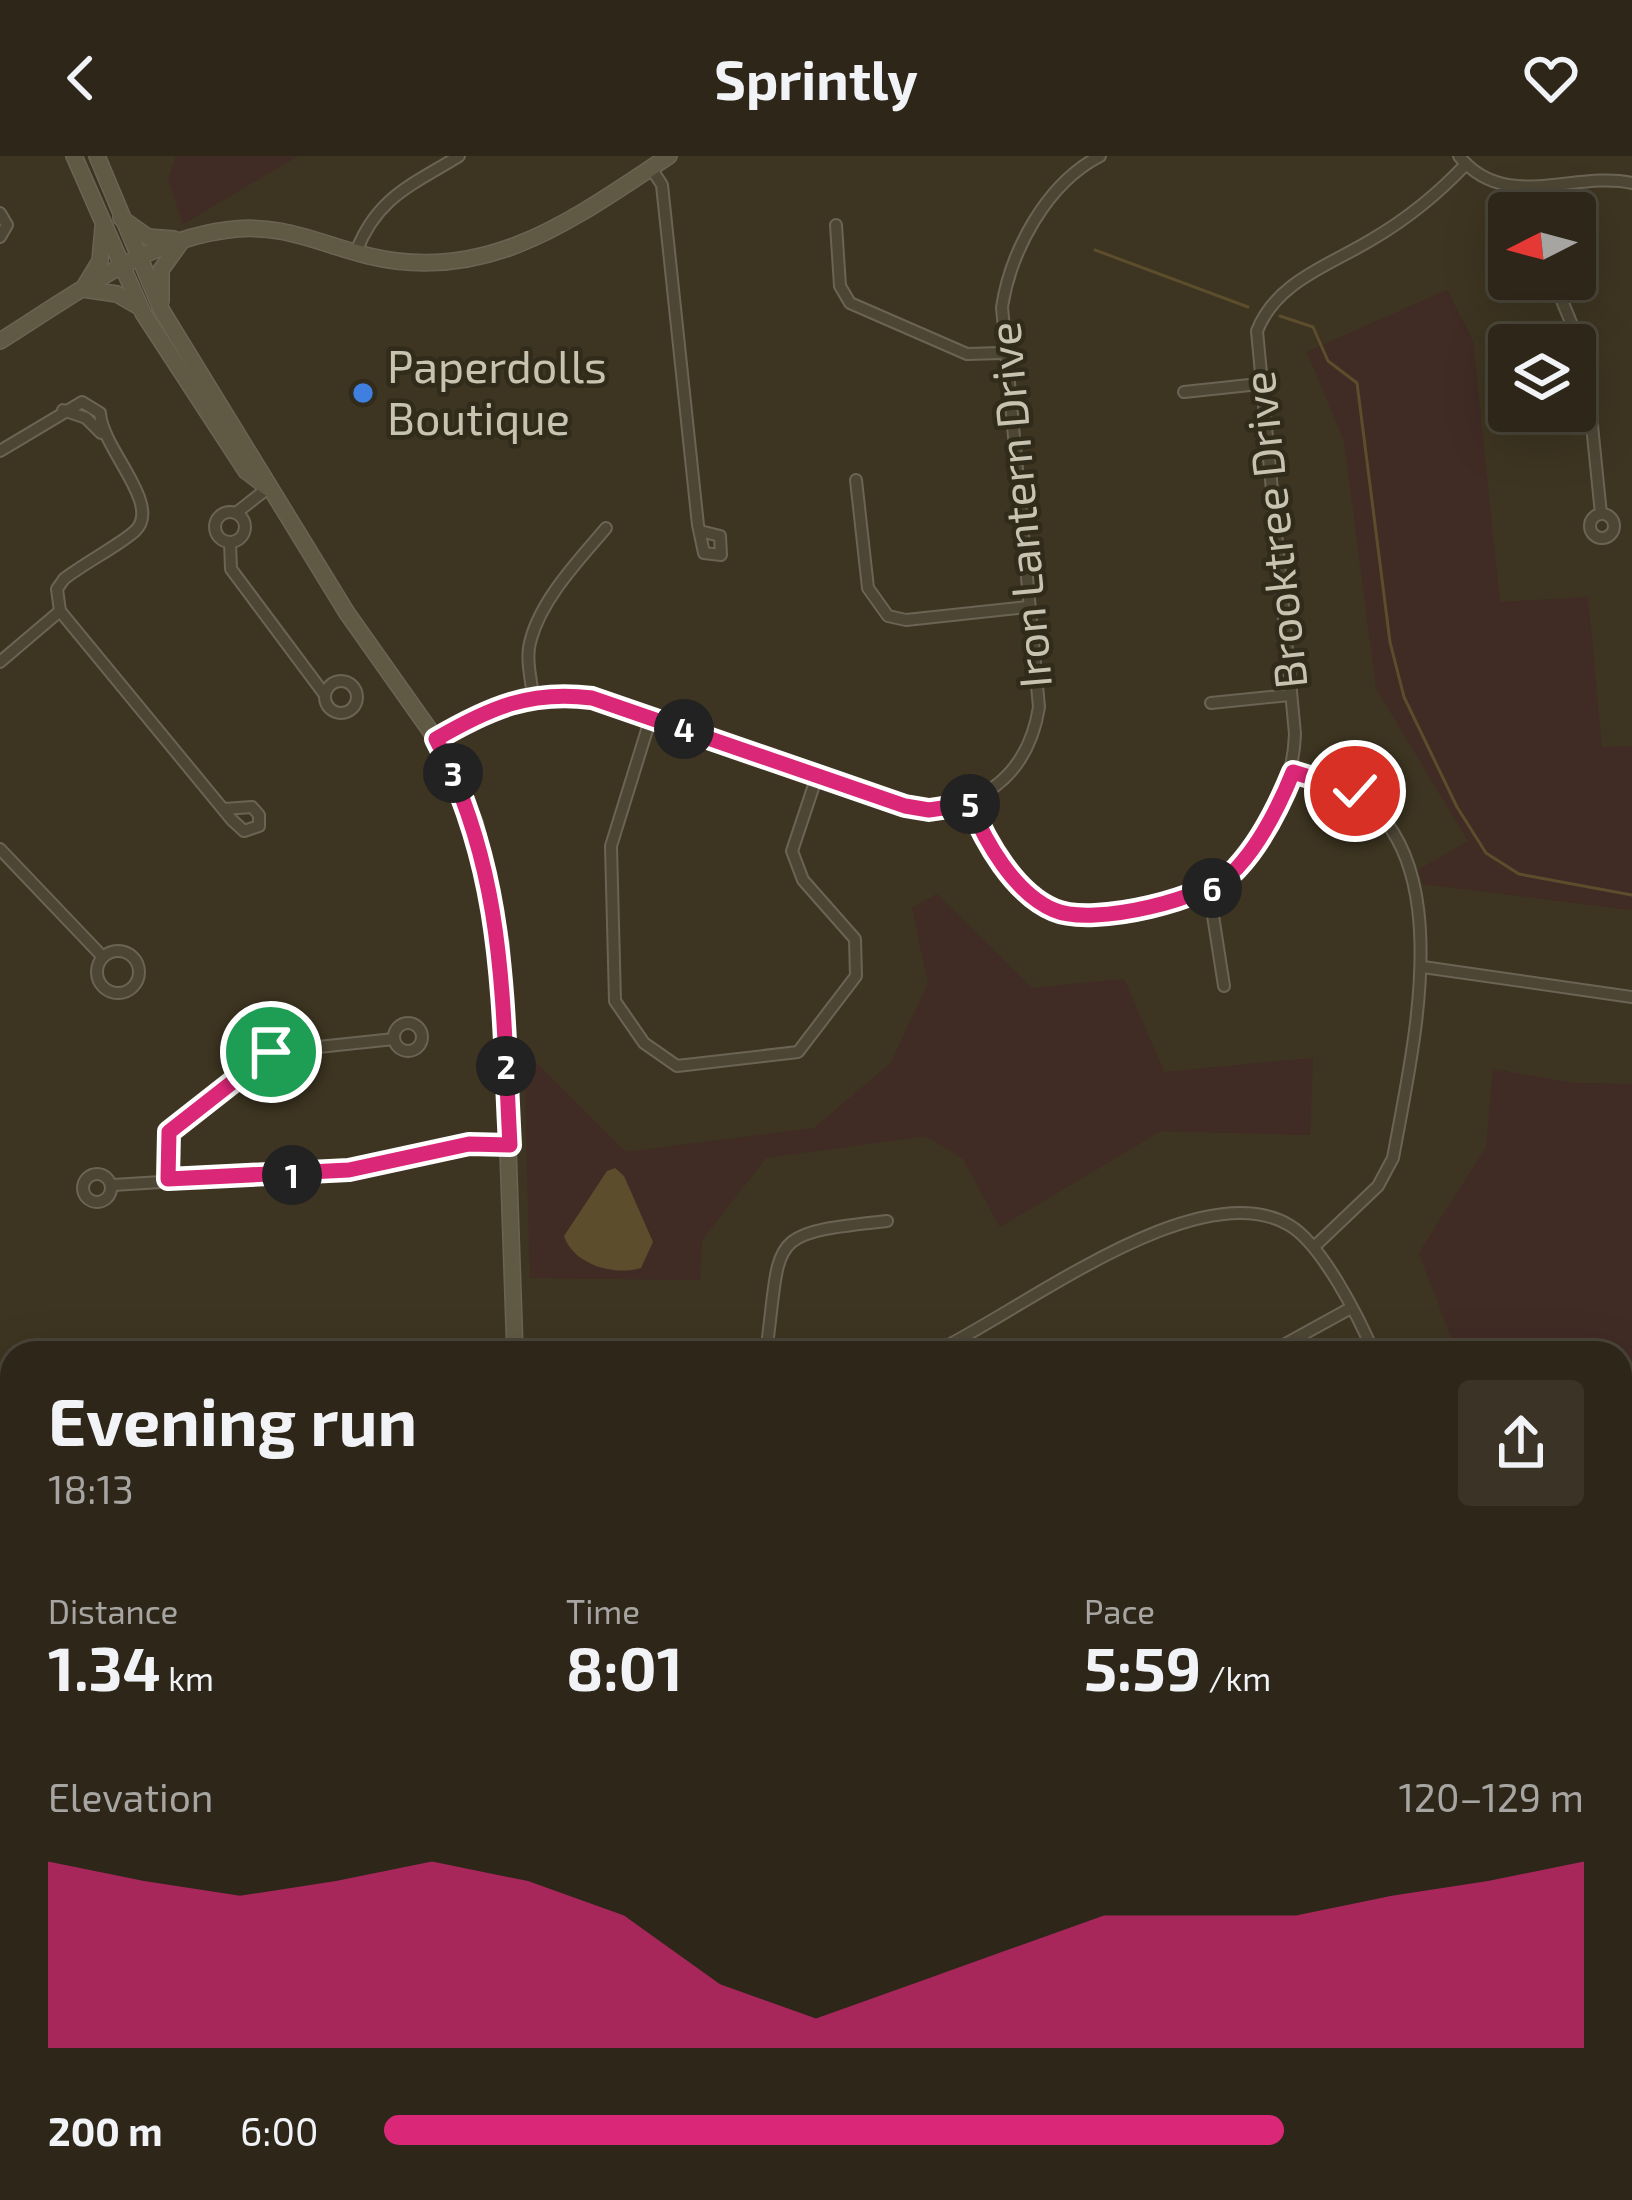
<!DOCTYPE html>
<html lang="en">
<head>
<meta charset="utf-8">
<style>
  body { margin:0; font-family:"Exo 2",sans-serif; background:#3a3326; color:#f1f3f6; height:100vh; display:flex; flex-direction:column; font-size:45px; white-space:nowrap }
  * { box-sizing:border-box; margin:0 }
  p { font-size:39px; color:#a7a5a2 }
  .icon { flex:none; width:66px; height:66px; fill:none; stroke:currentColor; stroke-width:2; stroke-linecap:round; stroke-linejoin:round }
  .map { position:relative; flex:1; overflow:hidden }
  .details { position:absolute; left:0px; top:1185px; width:1632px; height:861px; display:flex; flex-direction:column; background:#2e2719; border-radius:36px 36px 0 0; box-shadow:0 12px 48px #0002,0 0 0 3px #494438 }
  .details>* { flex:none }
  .needle { width:78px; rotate:264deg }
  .buttons { position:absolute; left:1488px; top:36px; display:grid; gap:24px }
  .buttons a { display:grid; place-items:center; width:108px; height:108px; border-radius:12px; background:#2e2719; box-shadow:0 12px 48px #0002,0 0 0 3px #494438; font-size:60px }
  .pin { position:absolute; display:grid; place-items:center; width:102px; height:102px; color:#fff; margin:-51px; border:6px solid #fff; border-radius:50%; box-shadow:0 3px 12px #0007 }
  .km { position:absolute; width:60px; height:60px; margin:-30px; border-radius:50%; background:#222; color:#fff; font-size:33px; line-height:60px; text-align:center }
  .round { display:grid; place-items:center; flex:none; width:126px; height:126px; border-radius:12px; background:#3a3326 }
  .summary { display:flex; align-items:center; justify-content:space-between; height:204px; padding:0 48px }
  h1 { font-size:66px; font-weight:700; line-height:90px }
  .stats { display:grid; grid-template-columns:repeat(3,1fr); gap:18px; height:204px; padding:12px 48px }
  .stats div { display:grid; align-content:center }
  .stats b { font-size:60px; font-weight:700 }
  .stats small { font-size:33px; font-weight:400 }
  .stats p { font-size:33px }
  .chart { height:336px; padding:24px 48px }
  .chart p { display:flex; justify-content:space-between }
  .chart svg { width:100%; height:216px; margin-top:12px; fill:#db2777; opacity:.7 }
  ul { padding:0 48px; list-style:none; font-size:39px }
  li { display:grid; grid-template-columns:192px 144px 1fr; align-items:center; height:90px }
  li i { height:30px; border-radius:15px; background:#db2777 }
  header { display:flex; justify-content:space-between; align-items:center; height:156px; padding:0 48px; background:#2e2719; font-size:54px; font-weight:700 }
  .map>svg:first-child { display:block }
  .green { fill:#402b25; fill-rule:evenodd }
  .water { fill:#5c4e2d }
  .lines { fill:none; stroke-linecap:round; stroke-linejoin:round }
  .stream { stroke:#5c4e2d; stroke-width:3 }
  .street-casing { stroke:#6b6454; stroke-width:14 }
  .secondary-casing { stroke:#6b6454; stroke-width:18 }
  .street { stroke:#4d4635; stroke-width:10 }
  .secondary { stroke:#605943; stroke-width:15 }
  .route-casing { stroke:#fff; stroke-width:24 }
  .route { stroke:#db2777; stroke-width:15 }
  .shop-dot { fill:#3f7fe0; stroke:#312b1b; stroke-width:4.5 }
  .labels { text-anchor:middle; stroke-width:9; stroke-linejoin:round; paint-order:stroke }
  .poi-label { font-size:45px; fill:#c8c2b1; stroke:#312b1b; text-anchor:start }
  .street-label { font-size:45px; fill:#c8c2b1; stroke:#312b1b }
</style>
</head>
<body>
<header><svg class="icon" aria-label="back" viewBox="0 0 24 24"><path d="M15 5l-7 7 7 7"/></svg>Sprintly<svg class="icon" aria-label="heart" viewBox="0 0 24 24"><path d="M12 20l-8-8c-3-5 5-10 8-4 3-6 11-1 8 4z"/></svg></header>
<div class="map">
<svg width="1632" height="2044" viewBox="0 0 1632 2044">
  <rect width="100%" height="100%" fill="#3d3421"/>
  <g class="green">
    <polygon points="176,0 298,0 183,68 168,23"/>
    <polygon points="1447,134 1473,185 1500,446 1588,441 1602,591 1632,590 1632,754 1423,728 1418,714 1468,685 1376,532 1344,285 1307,196"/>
    <path d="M937 738 1032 832 1124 823 1164 916 1313 902 1310 979 1161 975 1000 1071 963 1003 926 980 766 1002 702 1084 700 1124 530 1122 524 894 626 996 814 972 891 907 928 827 912 752ZM606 1016V1113L579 1102 565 1087Z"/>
    <polygon points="1493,913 1574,927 1632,928 1632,1302 1620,1296 1620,1197 1457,1197 1419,1097 1486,991"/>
    <polygon points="0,1331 12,1348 12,1425 0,1433"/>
    <polygon points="12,1884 12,2034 23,2034 0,2044 0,1894"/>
  </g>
  <path class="water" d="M615 1012 624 1020 653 1086 641 1112C614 1120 574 1109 564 1080L607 1015Z"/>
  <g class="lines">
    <g class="stream">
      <polyline points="1095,94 1248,151"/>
      <polyline points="1280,160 1313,171 1328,205 1357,227 1390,486 1404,541 1457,651 1486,697 1519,718 1632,739"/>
    </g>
    <defs>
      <g id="street">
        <path d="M1459 0C1505 57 1575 14 1632 27"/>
        <polyline points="651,12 662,29 698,369 704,397 721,399 720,380 704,376"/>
        <polyline points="0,57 7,69 0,81"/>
        <polyline points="1530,57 1530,32"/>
        <polyline points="836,69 840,130 850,147 967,198 1002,197"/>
        <path d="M356 96C377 41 412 29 459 0"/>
        <polyline points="1553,123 1585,200 1601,358"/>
        <polyline points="1184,236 1259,228"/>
        <polyline points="63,254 86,262 101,277"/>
        <path d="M0 295 82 246 100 257C102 293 163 349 135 375 121 388 83 408 64 423L57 433 60 455 232 664 244 675 259 670V659L252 651 224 653"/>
        <polyline points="856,324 868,432 888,460 906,464 1027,451"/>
        <circle cx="230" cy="371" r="15"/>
        <polyline points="236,357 268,332"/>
        <circle cx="1602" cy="370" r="12"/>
        <polyline points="230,386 231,413 325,539"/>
        <polyline points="0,506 60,455"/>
        <circle cx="341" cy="541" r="16"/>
        <path d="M533 540C531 522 525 501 531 483 542 442 580 403 606 372"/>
        <polyline points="1211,547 1290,539"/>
        <polyline points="651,561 611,690 615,845 644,887 677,910 798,896 856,820 855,783 803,724 792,695 817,620"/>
        <path d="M436 583C489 552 530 534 592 542L905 650C975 661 1028 621 1039 551L1002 151C1011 94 1047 27 1100 0"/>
        <path d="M1293 617C1476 641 1415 879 1393 1002L1378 1030 1314 1091"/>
        <path d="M970 648C985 685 1014 738 1055 755 1073 762 1100 756 1119 754 1149 752 1183 749 1209 734 1261 705 1293 633 1295 578L1257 175C1276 126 1328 110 1371 84 1407 63 1437 39 1466 8"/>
        <polyline points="0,693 101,799"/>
        <polyline points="1209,734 1224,830"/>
        <circle cx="118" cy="816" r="21"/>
        <polyline points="1423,811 1632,841"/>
        <circle cx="408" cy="881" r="14"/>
        <circle cx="97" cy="1032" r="14"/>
        <polyline points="168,1023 169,977 271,896 394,883"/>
        <polyline points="113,1029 349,1014 469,988 510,989"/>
        <polyline points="514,1193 580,1190 710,1197"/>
        <path d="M766 1197C782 1079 764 1078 887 1065"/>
        <path d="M933 1197C1020 1156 1198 1015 1289 1069 1322 1088 1359 1162 1374 1197"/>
        <polyline points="1269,1197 1349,1153"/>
        <polyline points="1620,1387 1632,1396"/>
        <polyline points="12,1475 12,1478"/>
        <polyline points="0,1640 12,1630"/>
        <polyline points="0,1670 12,1660"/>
        <polyline points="0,1692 12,1707"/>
        <polyline points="1620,1864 1632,1863"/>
        <polyline points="70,2044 83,2034"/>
        <polyline points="431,2044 437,2034"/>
        <polyline points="605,2044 606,2034"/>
        <polyline points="746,2044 748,2034"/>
        <polyline points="835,2044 837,2035 861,2044"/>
      </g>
      <g id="secondary">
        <polyline points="74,0 143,157 246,315 268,332"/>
        <polyline points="97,0 162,155 347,457 436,583 475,667 501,788 515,1197"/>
        <polyline points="121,62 148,81 174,83"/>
        <polyline points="86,128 100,105 103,72"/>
        <polyline points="83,133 117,138 136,149"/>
        <polyline points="161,145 161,114 181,86"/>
        <path d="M0 185C71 141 142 85 227 74 280 66 320 88 369 100 488 129 575 62 669 0"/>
        <polyline points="1363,2034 1379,2044"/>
      </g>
    </defs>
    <use href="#street" class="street-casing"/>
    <use href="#secondary" class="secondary-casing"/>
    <use href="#street" class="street"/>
    <use href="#secondary" class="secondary"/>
  </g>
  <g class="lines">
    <defs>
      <path id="route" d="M271 896 169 976 168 1023 349 1014 469 988 510 989C502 842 506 718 436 583 489 552 530 534 592 542L905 650 929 654 970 648C985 685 1014 737 1054 754 1093 771 1209 743 1237 712 1261 686 1280 648 1293 616L1355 635"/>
    </defs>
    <use href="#route" class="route-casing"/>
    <use href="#route" class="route"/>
  </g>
  <circle class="shop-dot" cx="363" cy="237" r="12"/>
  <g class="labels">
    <g class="poi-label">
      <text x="387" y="227">Paperdolls<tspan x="387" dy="52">Boutique</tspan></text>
    </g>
    <g class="street-label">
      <text transform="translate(1020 349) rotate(-95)" y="16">Iron Lantern Drive</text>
      <text transform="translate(1275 374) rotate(-96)" y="16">Brooktree Drive</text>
    </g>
  </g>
</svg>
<div class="buttons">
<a><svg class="needle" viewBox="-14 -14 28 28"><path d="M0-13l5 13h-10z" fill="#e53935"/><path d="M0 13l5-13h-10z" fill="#a7a5a2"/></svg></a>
<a><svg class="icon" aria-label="layers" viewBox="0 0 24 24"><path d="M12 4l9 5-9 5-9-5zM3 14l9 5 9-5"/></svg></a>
</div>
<div class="pin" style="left:271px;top:896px;background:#1e9e55"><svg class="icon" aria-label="arrive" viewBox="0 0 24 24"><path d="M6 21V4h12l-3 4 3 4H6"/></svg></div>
<div class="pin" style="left:1355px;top:635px;background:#d93025"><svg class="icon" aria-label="check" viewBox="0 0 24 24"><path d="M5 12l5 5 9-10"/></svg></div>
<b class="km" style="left:292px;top:1019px">1</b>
<b class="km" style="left:506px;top:910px">2</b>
<b class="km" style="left:453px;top:617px">3</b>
<b class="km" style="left:684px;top:573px">4</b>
<b class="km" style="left:970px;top:648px">5</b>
<b class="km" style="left:1212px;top:732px">6</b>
<section class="details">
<div class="summary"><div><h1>Evening run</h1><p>18:13</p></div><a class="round"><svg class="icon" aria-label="share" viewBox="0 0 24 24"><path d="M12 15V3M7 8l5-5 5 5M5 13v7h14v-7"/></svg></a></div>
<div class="stats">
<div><p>Distance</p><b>1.34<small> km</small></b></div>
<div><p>Time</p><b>8:01</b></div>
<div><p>Pace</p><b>5:59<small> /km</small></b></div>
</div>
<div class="chart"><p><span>Elevation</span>120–129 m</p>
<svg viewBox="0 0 160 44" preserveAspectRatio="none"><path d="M0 44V6L10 10L20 13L30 10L40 6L50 10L60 17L70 31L80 38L90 31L100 24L110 17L120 17L130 17L140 13L150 10L160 6V44z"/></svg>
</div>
<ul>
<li><b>200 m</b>6:00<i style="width:75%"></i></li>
</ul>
</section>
</div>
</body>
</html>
